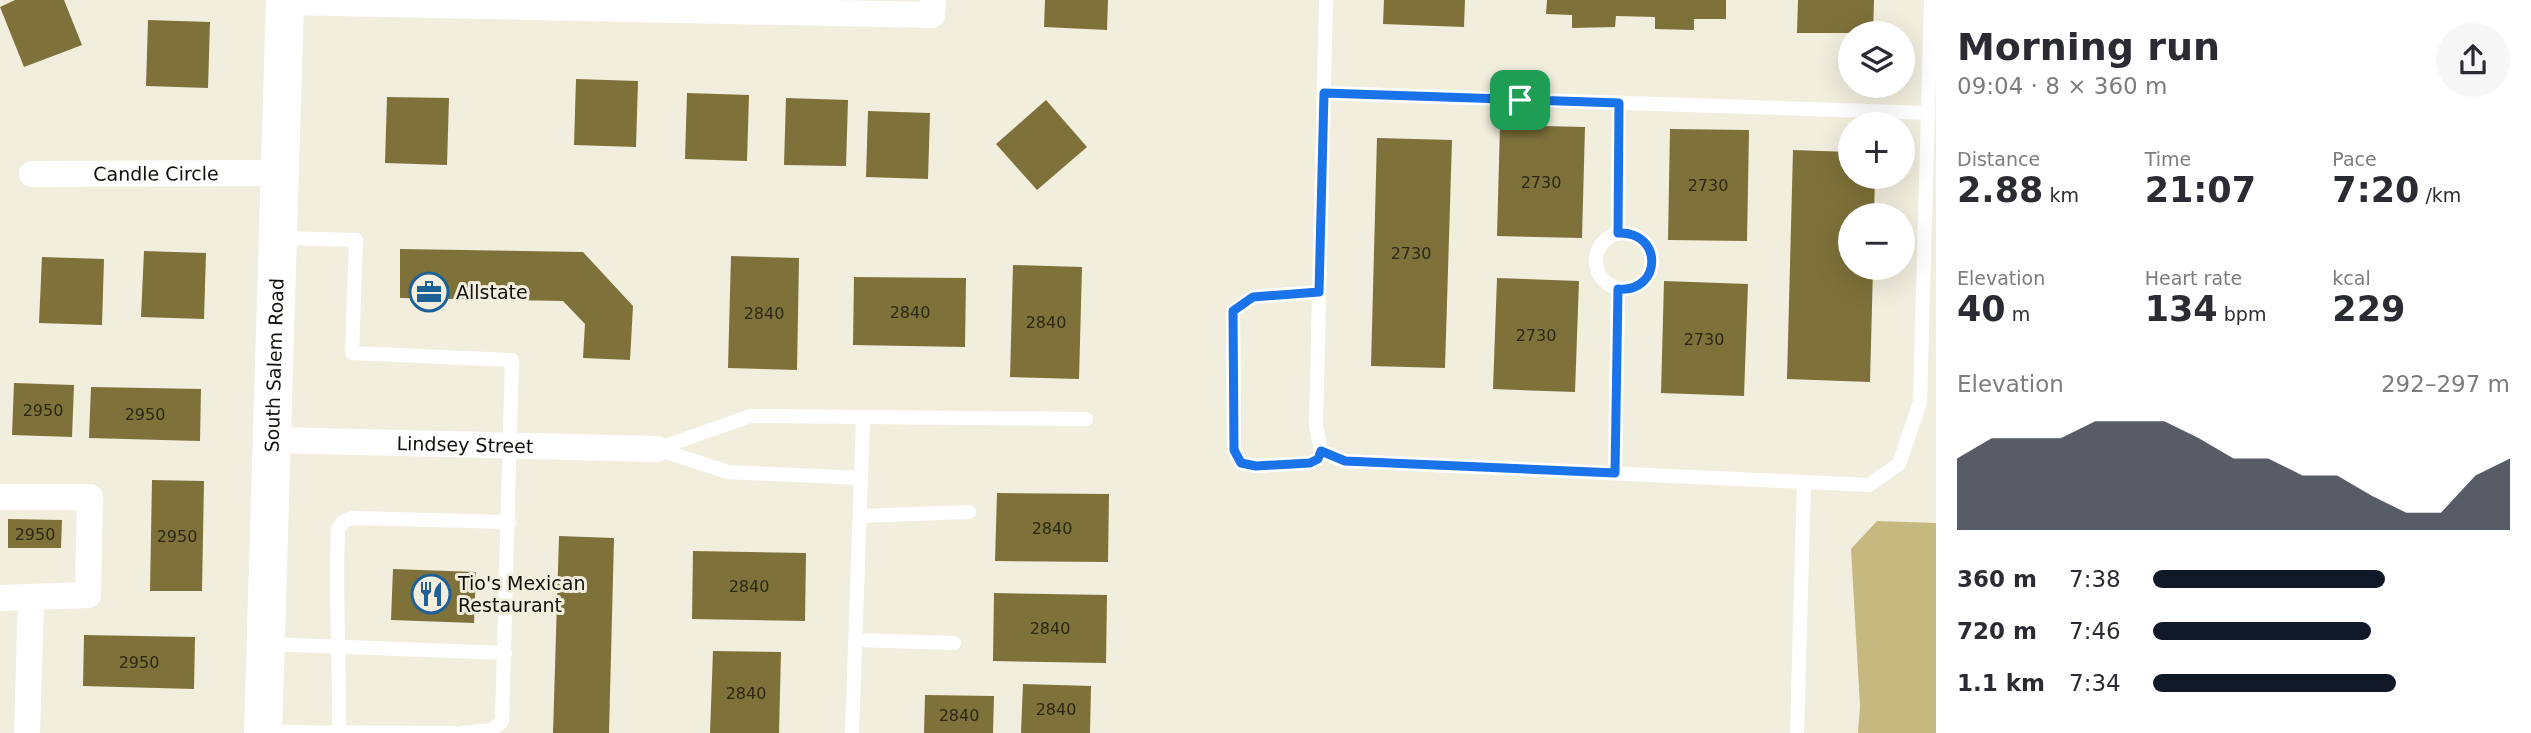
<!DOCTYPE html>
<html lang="en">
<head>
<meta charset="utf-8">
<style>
  body { margin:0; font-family:"DejaVu Sans",sans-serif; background:#f7f7f7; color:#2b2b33; height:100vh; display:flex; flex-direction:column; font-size:26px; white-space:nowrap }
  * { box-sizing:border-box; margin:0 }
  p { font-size:23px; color:#7c7c81 }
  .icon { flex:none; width:38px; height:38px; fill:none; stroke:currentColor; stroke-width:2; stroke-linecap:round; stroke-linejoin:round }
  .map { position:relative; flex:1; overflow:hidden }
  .side { display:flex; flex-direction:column; background:#fff; width:595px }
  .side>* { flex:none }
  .controls { position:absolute; left:1838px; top:21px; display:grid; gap:14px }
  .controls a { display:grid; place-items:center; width:77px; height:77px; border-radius:50%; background:#fff; box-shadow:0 7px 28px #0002; font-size:35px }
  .pin { position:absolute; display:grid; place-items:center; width:60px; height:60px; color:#fff; margin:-30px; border-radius:14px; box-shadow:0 4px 10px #0006 }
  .round { display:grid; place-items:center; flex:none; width:74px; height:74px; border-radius:37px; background:#f7f7f7 }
  .overview { display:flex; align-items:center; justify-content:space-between; height:119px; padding:0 21px }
  h1 { font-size:38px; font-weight:700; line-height:52px }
  .figures { display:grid; grid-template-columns:repeat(3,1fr); gap:10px; height:119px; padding:7px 21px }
  .figures div { display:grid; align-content:center }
  .figures b { font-size:35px; font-weight:700 }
  .figures small { font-size:19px; font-weight:400 }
  .figures p { font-size:19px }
  .chart { height:196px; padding:14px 21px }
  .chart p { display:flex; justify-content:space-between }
  .chart svg { width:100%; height:126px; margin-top:7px; fill:#111827; opacity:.7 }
  ul { padding:0 21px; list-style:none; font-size:23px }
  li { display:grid; grid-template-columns:112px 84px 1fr; align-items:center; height:52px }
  li i { height:18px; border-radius:9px; background:#111827 }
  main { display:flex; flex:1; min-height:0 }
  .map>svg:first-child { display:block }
  .forest { fill:#c6b97f }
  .building { fill:#7e713a }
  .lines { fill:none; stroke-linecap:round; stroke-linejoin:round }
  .service { stroke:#fff; stroke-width:14 }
  .minor { stroke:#fff; stroke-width:26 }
  .secondary { stroke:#fff; stroke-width:38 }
  .route-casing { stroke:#fff; stroke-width:14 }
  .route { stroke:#1a73e8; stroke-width:9 }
  .labels { text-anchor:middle; stroke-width:6; stroke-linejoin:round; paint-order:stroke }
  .number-label { font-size:16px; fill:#2c2815 }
  .street-label { font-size:19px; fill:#100f09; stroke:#f2eede }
  .poi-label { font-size:19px; fill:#100f09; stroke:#f2eede; text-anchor:start }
</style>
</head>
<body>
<main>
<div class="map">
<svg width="1936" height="733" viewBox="0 0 1936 733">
  <rect width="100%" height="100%" fill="#f2eede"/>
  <polygon class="forest" points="1877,521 1936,523 1936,733 1858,733 1860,706 1851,549"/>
  <g class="building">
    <polygon points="15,0 64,0 82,45 24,67 0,7"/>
    <polygon points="1045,0 1108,0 1107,30 1044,27"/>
    <polygon points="1384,0 1465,0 1464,27 1383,24"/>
    <polygon points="1547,0 1726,0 1726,19 1694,19 1694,30 1655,29 1655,17 1616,16 1615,27 1572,28 1572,15 1546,14"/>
    <polygon points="1798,0 1874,0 1873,33 1797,33"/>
    <polygon points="148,20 210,22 208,88 146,86"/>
    <polygon points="576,79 638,81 636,147 574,145"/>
    <polygon points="687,93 749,95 747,161 685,159"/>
    <polygon points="387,97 449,98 447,165 385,163"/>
    <polygon points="786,98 848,100 846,166 784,165"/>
    <polygon points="1046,100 1087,147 1037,190 996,144"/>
    <polygon points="868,111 930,113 928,179 866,177"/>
    <polygon points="1500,125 1585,127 1582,238 1497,236"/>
    <polygon points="1670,129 1749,130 1747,241 1668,240"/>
    <polygon points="1377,138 1452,140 1445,368 1371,366"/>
    <polygon points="1793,150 1850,152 1850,177 1875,177 1874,215 1850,215 1850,268 1873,268 1870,382 1787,379"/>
    <polygon points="400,249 583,252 633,306 630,360 583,358 585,324 563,301 400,298"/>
    <polygon points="144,251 206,253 204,319 141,317"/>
    <polygon points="731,256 799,258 797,370 728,368"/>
    <polygon points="42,257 104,259 102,325 39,323"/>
    <polygon points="1013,265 1082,267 1079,379 1010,377"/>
    <polygon points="854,277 966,278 965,347 853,345"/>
    <polygon points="1497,278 1579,281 1575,392 1493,389"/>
    <polygon points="1664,281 1748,284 1744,396 1661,393"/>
    <polygon points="14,383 74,385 72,437 12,435"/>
    <polygon points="91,387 201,389 200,441 89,438"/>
    <polygon points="152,480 204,481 202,591 150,591"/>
    <polygon points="997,493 1109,494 1108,562 995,561"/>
    <polygon points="8,519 62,520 61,548 8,548"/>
    <polygon points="559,536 614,538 609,733 553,733"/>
    <polygon points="693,551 806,553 805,621 692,619"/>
    <polygon points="393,569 476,572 474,623 391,620"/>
    <polygon points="994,593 1107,595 1106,663 993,661"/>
    <polygon points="84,635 195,637 194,689 83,686"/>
    <polygon points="713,651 781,652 779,733 710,733"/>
    <polygon points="1023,684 1091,686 1090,733 1021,733"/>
    <polygon points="925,695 994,696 993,733 924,733"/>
  </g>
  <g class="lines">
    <g class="service">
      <polyline points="1326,0 1316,426 1321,451 1344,461 1869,485 1899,464 1920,402 1931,0"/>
      <polyline points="1324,93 1928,113"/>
      <circle cx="1624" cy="261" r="28"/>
      <polyline points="1618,233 1619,103"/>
      <polyline points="279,238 356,240 352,353 512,360 502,721 493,730 460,733"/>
      <polyline points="1319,292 1253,297 1233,311 1234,450 1241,463 1256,466 1310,463 1318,459 1321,451"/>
      <polyline points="657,449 728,472 861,478 852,733"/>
      <polyline points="657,449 750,416 1086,419"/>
      <polyline points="1615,473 1618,289"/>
      <polyline points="861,478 863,418"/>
      <polyline points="860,516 969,512"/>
      <polyline points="856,640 954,643"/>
      <polyline points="267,644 505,653"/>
      <polyline points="266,732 453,733"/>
      <path d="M339 732C340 664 335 597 338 529L344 521 353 518 509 522"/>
      <polyline points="1797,733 1804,482"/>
    </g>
    <g class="minor">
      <polyline points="285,2 932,15 933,0"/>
      <path id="s1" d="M32 174 281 173"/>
      <path id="s2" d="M273 440 657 449"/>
      <polyline points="0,497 90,497 88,595 0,598"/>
      <polyline points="27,733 31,599"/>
    </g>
    <path class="secondary" id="s3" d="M263 733 285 0"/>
  </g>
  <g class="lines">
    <defs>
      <path id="route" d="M1324 93 1619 103 1618 233C1664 231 1662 293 1618 289L1615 473 1345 461 1321 451 1318 459 1310 463 1256 466 1241 463 1234 450 1233 311 1253 297 1319 292Z"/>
    </defs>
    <use href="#route" class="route-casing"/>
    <use href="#route" class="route"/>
  </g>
  <defs>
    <symbol id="office-ring" viewBox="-11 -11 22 22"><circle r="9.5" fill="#f2eede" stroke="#1e6196" stroke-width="1.5"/><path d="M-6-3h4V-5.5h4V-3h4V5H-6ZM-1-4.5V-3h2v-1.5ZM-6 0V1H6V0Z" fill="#1e6196"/></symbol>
    <symbol id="restaurant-ring" viewBox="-11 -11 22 22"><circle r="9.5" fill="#f2eede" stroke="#1e6196" stroke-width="1.5"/><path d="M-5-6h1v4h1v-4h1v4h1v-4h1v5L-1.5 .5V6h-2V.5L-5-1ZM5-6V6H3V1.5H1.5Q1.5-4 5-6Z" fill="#1e6196"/></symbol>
  </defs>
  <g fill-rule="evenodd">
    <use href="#office-ring" x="407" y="270" width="44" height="44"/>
    <use href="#restaurant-ring" x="409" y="572" width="44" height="44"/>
  </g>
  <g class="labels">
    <g class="number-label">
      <text x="1541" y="188">2730</text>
      <text x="1708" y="191">2730</text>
      <text x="1411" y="259">2730</text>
      <text x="910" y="318">2840</text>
      <text x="764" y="319">2840</text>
      <text x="1046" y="328">2840</text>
      <text x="1536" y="341">2730</text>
      <text x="1704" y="345">2730</text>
      <text x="43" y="416">2950</text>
      <text x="145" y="420">2950</text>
      <text x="1052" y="534">2840</text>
      <text x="35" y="540">2950</text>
      <text x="177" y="542">2950</text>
      <text x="749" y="592">2840</text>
      <text x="1050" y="634">2840</text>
      <text x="139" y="668">2950</text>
      <text x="746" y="699">2840</text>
      <text x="1056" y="715">2840</text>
      <text x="959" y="721">2840</text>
    </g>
    <g class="street-label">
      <text dy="7" stroke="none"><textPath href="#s1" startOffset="124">Candle Circle</textPath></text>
      <text dy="7" stroke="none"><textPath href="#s3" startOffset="368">South Salem Road</textPath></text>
      <text dy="7" stroke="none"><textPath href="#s2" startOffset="192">Lindsey Street</textPath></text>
    </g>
    <g class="poi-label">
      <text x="456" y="299">Allstate</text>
      <text x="458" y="590">Tio's Mexican<tspan x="458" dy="22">Restaurant</tspan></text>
    </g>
  </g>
</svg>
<div class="controls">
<a><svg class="icon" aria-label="layers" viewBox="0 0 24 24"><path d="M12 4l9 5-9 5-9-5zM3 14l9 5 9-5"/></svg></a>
<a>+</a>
<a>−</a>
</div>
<div class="pin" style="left:1520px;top:100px;background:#1e9e55"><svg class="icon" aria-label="arrive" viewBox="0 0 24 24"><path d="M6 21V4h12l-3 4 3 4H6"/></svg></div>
</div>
<section class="side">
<div class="overview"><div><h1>Morning run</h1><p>09:04 · 8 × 360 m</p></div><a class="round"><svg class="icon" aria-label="share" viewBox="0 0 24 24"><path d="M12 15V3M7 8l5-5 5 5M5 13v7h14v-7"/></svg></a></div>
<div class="figures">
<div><p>Distance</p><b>2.88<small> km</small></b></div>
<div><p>Time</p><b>21:07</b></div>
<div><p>Pace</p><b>7:20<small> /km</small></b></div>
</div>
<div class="figures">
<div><p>Elevation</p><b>40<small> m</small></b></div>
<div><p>Heart rate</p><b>134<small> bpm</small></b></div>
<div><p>kcal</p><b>229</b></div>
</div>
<div class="chart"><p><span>Elevation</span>292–297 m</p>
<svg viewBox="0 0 160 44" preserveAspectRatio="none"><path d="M0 44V19L10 12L20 12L30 12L40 6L50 6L60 6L70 12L80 19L90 19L100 25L110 25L120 32L130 38L140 38L150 25L160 19V44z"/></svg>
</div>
<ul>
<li><b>360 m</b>7:38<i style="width:65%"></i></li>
<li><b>720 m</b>7:46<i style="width:61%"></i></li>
<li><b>1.1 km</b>7:34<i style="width:68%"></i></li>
</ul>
</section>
</main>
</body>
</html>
